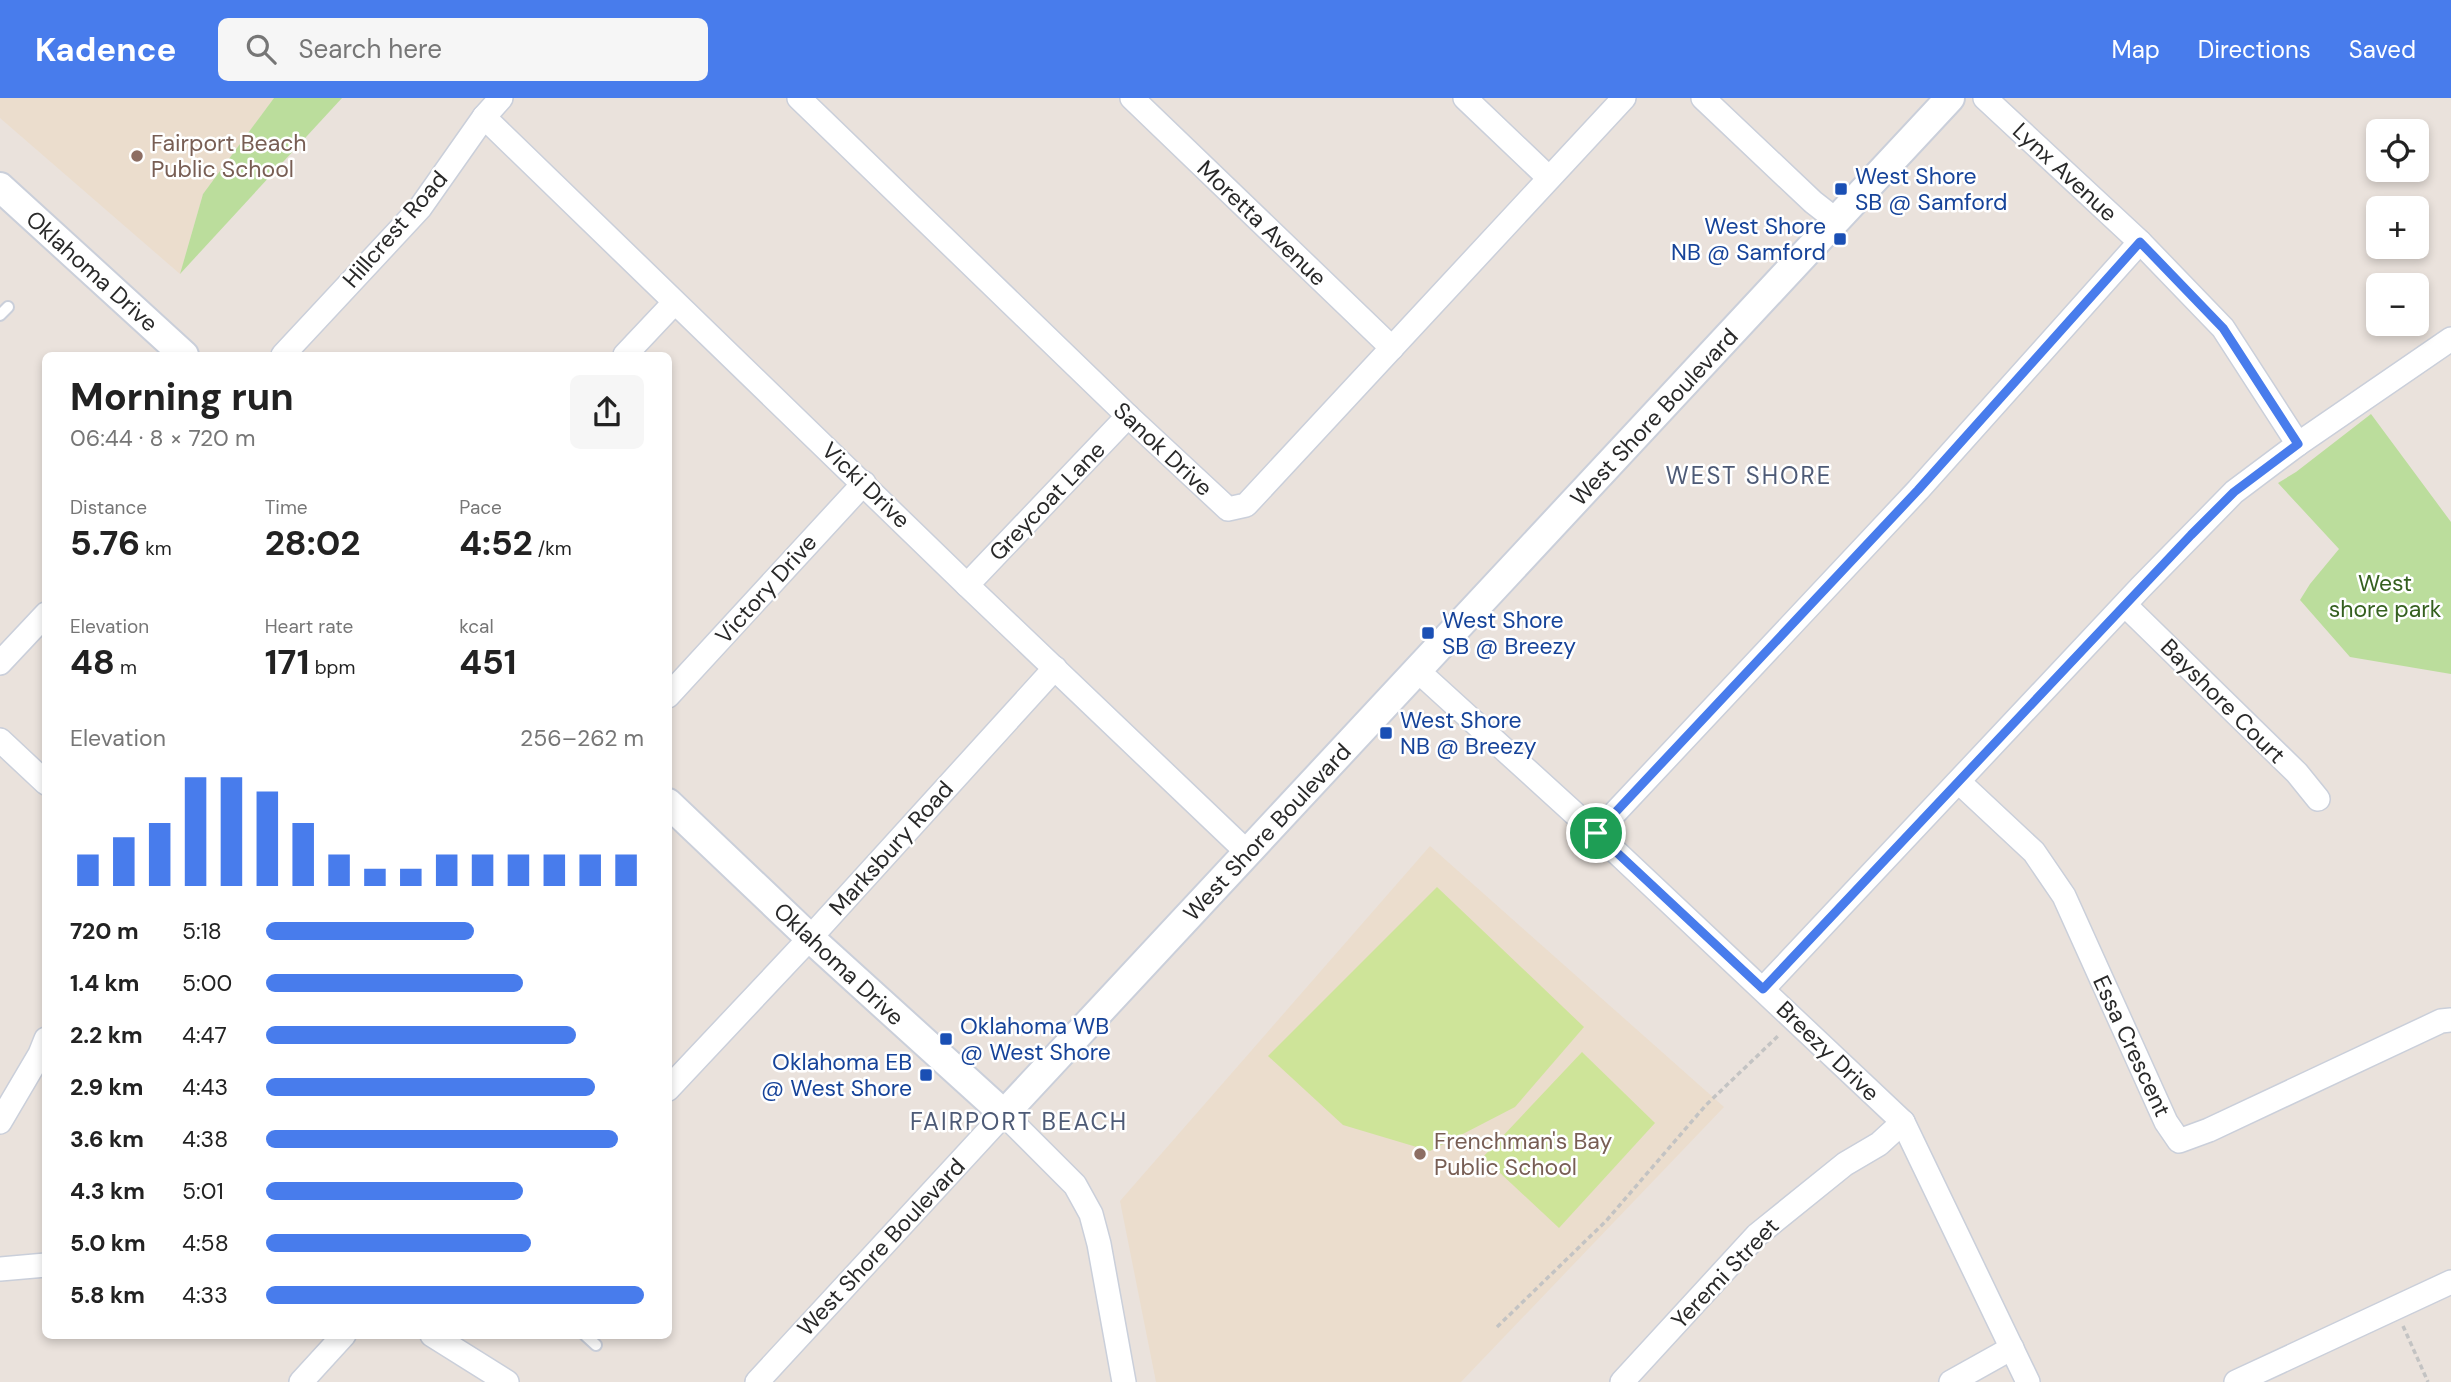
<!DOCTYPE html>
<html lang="en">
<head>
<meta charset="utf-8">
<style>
  body { margin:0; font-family:"DM Sans",sans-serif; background:#f6f6f6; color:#222; height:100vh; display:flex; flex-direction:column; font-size:26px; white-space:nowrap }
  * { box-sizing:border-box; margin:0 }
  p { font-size:23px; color:#767676 }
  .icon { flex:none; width:38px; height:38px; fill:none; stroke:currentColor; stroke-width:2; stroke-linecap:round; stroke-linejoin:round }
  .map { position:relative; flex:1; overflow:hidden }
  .drawer { position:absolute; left:42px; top:254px; width:630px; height:987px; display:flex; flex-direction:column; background:#fff; border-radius:10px; box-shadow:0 4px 10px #0003 }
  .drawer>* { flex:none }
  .controls { position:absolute; left:2366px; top:21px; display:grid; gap:14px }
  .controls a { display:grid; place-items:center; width:63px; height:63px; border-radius:10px; background:#fff; box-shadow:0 4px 10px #0003; font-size:35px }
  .pin { position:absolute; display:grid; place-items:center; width:60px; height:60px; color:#fff; margin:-30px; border:4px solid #fff; border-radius:50%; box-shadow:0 2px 7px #0007 }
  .round { display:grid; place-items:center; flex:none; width:74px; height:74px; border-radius:10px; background:#f6f6f6 }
  .summary { display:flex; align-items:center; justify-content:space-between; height:119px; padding:0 28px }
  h1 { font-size:38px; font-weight:700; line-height:52px }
  .metrics { display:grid; grid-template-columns:repeat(3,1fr); gap:10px; height:119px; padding:7px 28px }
  .metrics div { display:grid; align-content:center }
  .metrics b { font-size:35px; font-weight:700 }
  .metrics small { font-size:19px; font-weight:400 }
  .metrics p { font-size:19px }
  .chart { height:196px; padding:14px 28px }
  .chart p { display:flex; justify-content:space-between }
  .chart svg { width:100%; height:126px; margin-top:7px; stroke:#487cec; stroke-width:6 }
  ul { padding:0 28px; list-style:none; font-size:23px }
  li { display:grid; grid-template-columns:112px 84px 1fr; align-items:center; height:52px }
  li i { height:18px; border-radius:9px; background:#487cec }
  header { display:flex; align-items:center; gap:42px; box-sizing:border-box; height:98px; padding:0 35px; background:#487cec; color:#fff }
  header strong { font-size:33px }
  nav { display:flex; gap:38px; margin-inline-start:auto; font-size:24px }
  .search { width:490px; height:63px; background:#f6f6f6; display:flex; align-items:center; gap:18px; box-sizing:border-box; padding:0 24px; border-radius:10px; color:#767676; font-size:26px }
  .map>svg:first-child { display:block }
  .education { fill:#ebddcd }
  .green { fill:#bbdd9c }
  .pitch { fill:#cee499 }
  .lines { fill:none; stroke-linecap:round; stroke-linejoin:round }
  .service-casing { stroke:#cacfda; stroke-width:14 }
  .minor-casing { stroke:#cacfda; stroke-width:26 }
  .tertiary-casing { stroke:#cacfda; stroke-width:32 }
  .path { stroke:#c3c3c3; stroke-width:3.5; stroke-dasharray:5 3.5; stroke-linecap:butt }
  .service { stroke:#fff; stroke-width:10 }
  .minor { stroke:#fff; stroke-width:23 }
  .tertiary { stroke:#fff; stroke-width:28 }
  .route-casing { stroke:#fff; stroke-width:14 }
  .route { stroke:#487cec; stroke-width:9 }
  .education-dot { fill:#8d6e63; stroke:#fff; stroke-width:2.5 }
  .transit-dot { fill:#1a4fb4; stroke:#fff; stroke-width:2.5 }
  .labels { text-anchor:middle; stroke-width:5; stroke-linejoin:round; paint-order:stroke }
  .education-label { font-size:23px; fill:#785e54; stroke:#fff; text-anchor:start }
  .street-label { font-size:23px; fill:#292929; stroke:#fff }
  .transit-label { font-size:23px; fill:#164399; stroke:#fff; text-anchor:start }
  .park-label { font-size:23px; fill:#35601f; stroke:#fff }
  .neighbourhood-label { font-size:24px; letter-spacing:2px; fill:#4d5a76; stroke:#fff }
</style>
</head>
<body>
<header>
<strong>Kadence</strong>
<div class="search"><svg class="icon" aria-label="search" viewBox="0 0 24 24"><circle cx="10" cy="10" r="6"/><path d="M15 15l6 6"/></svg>Search here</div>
<nav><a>Map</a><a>Directions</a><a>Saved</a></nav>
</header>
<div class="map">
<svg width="2451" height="1284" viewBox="0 0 2451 1284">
  <rect width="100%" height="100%" fill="#eae2dc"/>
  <g class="education">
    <polygon points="0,0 274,0 203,96 180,176 0,20"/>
    <polygon points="1430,748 1724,1009 1461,1284 1156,1284 1120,1103"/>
  </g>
  <g class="green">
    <polygon points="274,0 342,0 180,176 203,96"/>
    <polygon points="2371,316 2451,424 2451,576 2350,559 2300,502 2310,486 2339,451 2278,385 2296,374"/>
  </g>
  <g class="pitch">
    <polygon points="1437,789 1584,929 1515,1009 1430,1053 1343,1027 1268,958"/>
    <polygon points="1582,954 1655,1025 1559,1130 1483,1059"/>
  </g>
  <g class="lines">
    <defs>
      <g id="service">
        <polyline points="0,217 8,209"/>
        <polyline points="585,1237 596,1247"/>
      </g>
      <g id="minor">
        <polyline points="799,0 1128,318 1228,411 1246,407 1624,0"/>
        <polyline points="1132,0 1392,250"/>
        <polyline points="1465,0 1549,80"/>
        <polyline points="1703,0 1813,104 1836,122"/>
        <polyline points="1985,0 2140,144 2223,230 2298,346"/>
        <polyline points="484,19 967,487 1248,755"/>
        <polyline points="283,257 420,110 484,19 501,0"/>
        <polyline points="625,257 674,205"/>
        <polyline points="967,487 1128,318"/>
        <polyline points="2125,507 2297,675 2318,701"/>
        <polyline points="0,565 46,516"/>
        <polyline points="1418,573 1596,735 1903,1024 2028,1284"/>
        <polyline points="668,598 864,385"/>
        <polyline points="0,642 46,685"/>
        <polyline points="1959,684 2034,754 2064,798 2166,1024 2179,1043 2209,1032 2441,923 2451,922"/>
        <polyline points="1596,735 1918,392 2140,144"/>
        <polyline points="1763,891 2141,489 2234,394 2298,346 2451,241"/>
        <polyline points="668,991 810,840 1055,570"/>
        <polyline points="0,1024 40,956 46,941"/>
        <polyline points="0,1171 46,1167"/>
        <polyline points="432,1237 507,1284"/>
        <polyline points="301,1284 344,1237"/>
        <polyline points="757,1284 1004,1016 1075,1087 1091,1116 1099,1146 1124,1284"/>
        <polyline points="1622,1284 1757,1137 1845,1066 1879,1046 1903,1024"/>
        <polyline points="1951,1284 2012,1250"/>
        <polyline points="2236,1284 2451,1184"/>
      </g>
      <g id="tertiary">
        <polyline points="0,89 184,257"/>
        <polyline points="668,705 810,840 1004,1016 1950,0"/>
      </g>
    </defs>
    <use href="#service" class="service-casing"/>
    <use href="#minor" class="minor-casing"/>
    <use href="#tertiary" class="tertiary-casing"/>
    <g class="path">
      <polyline points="2403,1228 2428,1284"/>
      <polyline points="1497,1229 1606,1123 1706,1007 1778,938"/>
    </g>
    <use href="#service" class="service"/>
    <use href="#minor" class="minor"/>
    <use href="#tertiary" class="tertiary"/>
  </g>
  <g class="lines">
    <defs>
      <polygon id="route" points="2140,144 2223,230 2298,346 2234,394 2191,437 1763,891 1596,735 1918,392"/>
    </defs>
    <use href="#route" class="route-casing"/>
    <use href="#route" class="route"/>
  </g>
  <g class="education-dot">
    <circle cx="137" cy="58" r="7"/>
    <circle cx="1420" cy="1056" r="7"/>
  </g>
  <g class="transit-dot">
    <rect x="1834" y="84" width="14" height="14" rx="3.5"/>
    <rect x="1833" y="134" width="14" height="14" rx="3.5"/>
    <rect x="1421" y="528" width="14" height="14" rx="3.5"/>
    <rect x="1379" y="628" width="14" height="14" rx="3.5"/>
    <rect x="939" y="934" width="14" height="14" rx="3.5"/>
    <rect x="919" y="970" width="14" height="14" rx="3.5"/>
  </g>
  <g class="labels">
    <g class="education-label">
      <text x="151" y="53">Fairport Beach<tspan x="151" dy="26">Public School</tspan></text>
      <text x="1434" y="1051">Frenchman's Bay<tspan x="1434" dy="26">Public School</tspan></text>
    </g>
    <g class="street-label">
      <text transform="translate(2065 74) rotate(43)" y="8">Lynx Avenue</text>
      <text transform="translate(1262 125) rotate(44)" y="8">Moretta Avenue</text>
      <text transform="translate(395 131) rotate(-49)" y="8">Hillcrest Road</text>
      <text transform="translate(92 173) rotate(42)" y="8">Oklahoma Drive</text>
      <text transform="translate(1654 319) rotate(-47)" y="8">West Shore Boulevard</text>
      <text transform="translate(1163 351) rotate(43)" y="8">Sanok Drive</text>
      <text transform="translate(866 387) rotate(44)" y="8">Vicki Drive</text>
      <text transform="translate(1047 403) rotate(-46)" y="8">Greycoat Lane</text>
      <text transform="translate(766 491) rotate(-48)" y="8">Victory Drive</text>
      <text transform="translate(2223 603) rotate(45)" y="8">Bayshore Court</text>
      <text transform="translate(1267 734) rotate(-47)" y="8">West Shore Boulevard</text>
      <text transform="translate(891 750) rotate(-48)" y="8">Marksbury Road</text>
      <text transform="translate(839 866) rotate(43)" y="8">Oklahoma Drive</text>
      <text transform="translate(2132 948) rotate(65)" y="8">Essa Crescent</text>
      <text transform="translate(1828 953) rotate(44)" y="8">Breezy Drive</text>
      <text transform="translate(881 1149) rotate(-47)" y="8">West Shore Boulevard</text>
      <text transform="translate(1725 1175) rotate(-46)" y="8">Yeremi Street</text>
    </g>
    <g class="transit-label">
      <text x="1855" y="86">West Shore<tspan x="1855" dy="26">SB @ Samford</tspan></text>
      <text x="1826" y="136" text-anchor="end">West Shore<tspan x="1826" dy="26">NB @ Samford</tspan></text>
      <text x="1442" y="530">West Shore<tspan x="1442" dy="26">SB @ Breezy</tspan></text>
      <text x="1400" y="630">West Shore<tspan x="1400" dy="26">NB @ Breezy</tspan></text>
      <text x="960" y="936">Oklahoma WB<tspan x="960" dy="26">@ West Shore</tspan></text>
      <text x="912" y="972" text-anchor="end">Oklahoma EB<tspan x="912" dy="26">@ West Shore</tspan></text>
    </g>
    <g class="park-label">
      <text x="2385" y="493">West<tspan x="2385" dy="26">shore park</tspan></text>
    </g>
    <g class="neighbourhood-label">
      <text x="1749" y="386">WEST SHORE</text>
      <text x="1019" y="1032">FAIRPORT BEACH</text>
    </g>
  </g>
</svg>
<div class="controls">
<a><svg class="icon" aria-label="locate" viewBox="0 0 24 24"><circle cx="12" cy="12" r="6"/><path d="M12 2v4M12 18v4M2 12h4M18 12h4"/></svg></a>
<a>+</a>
<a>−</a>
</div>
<div class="pin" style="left:1596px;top:735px;background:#1e9e55"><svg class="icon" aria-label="arrive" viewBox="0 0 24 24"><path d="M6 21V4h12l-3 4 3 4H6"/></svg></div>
<section class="drawer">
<div class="summary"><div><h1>Morning run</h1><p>06:44 · 8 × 720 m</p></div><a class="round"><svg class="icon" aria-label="share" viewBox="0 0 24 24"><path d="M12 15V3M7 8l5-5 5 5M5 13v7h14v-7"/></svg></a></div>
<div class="metrics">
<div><p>Distance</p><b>5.76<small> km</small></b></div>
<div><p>Time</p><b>28:02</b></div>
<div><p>Pace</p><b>4:52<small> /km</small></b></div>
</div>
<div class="metrics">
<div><p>Elevation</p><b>48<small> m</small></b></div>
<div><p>Heart rate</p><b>171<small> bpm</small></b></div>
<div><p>kcal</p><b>451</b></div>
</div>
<div class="chart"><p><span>Elevation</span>256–262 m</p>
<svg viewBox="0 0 160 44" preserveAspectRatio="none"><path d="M5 44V33M15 44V27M25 44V22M35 44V6M45 44V6M55 44V11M65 44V22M75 44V33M85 44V38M95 44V38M105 44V33M115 44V33M125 44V33M135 44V33M145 44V33M155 44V33"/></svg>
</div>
<ul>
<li><b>720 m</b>5:18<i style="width:55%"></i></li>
<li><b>1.4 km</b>5:00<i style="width:68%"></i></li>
<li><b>2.2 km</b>4:47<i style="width:82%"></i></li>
<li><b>2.9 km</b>4:43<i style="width:87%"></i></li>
<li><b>3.6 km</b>4:38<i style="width:93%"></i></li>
<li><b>4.3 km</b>5:01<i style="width:68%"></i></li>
<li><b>5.0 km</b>4:58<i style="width:70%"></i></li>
<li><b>5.8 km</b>4:33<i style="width:100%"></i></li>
</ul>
</section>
</div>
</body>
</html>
